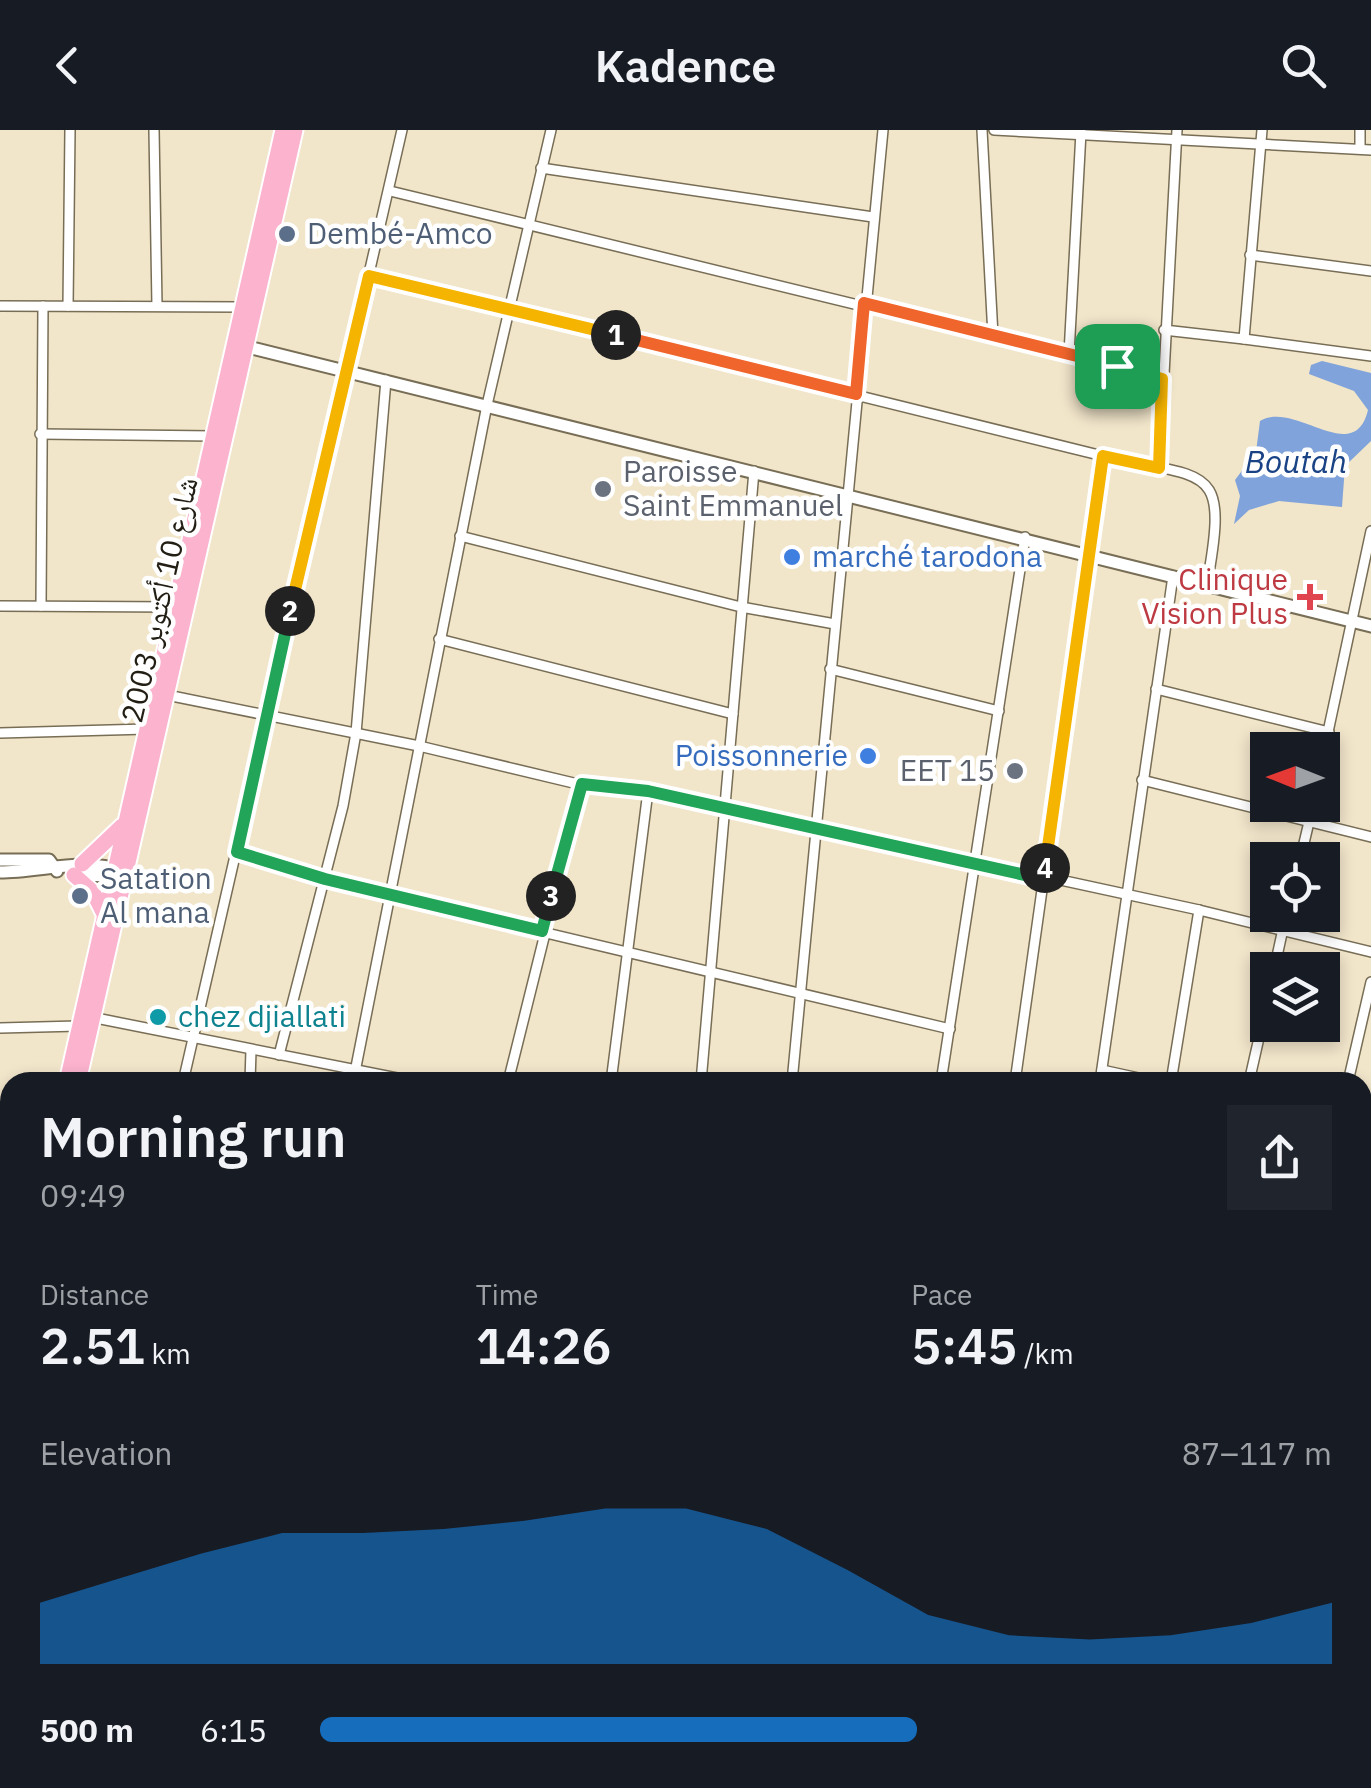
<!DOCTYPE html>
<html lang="en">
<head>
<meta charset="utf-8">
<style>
  body { margin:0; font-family:"IBM Plex Sans","Noto Naskh Arabic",sans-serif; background:#20242c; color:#f1f3f6; height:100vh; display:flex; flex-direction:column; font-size:38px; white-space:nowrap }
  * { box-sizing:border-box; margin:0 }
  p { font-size:32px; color:#9ea1a6 }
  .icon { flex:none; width:55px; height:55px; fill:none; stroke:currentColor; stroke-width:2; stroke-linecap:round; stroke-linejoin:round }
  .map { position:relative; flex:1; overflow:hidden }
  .drawer { position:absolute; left:0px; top:942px; width:1372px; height:718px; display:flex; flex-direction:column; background:#171b24; border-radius:30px 30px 0 0; box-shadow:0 5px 15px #0003 }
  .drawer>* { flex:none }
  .needle { width:65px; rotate:271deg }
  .buttons { position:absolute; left:1250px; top:602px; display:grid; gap:20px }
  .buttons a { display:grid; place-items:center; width:90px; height:90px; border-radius:0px; background:#171b24; box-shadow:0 5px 15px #0003; font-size:50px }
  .pin { position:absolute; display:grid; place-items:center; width:85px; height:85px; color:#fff; margin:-42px; border-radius:20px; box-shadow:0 5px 15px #0006 }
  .km { position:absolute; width:50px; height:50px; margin:-25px; border-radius:50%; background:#222; color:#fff; font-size:28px; line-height:50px; text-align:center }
  .round { display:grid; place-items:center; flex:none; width:105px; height:105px; border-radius:0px; background:#20242c }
  .overview { display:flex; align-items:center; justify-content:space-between; height:170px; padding:0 40px }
  h1 { font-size:55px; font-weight:600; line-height:75px }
  .stats { display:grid; grid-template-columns:repeat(3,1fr); gap:15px; height:170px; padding:10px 40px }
  .stats div { display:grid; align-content:center }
  .stats b { font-size:50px; font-weight:600 }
  .stats small { font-size:28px; font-weight:400 }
  .stats p { font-size:28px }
  .chart { height:280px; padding:20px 40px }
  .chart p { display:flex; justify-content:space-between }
  .chart svg { width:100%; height:180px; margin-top:10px; fill:#166dbb; opacity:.7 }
  ul { padding:0 40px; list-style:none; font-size:32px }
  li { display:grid; grid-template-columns:160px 120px 1fr; align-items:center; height:75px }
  li i { height:25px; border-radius:12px; background:#166dbb }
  header { display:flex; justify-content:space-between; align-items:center; height:130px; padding:0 40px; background:#171b24; font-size:45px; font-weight:600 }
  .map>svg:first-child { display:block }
  .water { fill:#7fa3da }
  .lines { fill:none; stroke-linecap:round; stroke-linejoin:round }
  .minor-casing { stroke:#786e56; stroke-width:12 }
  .tertiary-casing { stroke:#786e56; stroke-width:15 }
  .trunk-casing { stroke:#fff; stroke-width:19 }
  .minor { stroke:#fff; stroke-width:9 }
  .tertiary { stroke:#fff; stroke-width:11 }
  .trunk { stroke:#fbb3ce; stroke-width:15 }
  .split-1-casing { stroke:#fff; stroke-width:20 }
  .split-2-casing { stroke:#fff; stroke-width:20 }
  .split-3-casing { stroke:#fff; stroke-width:20 }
  .split-4-casing { stroke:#fff; stroke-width:20 }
  .split-5-casing { stroke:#fff; stroke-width:20 }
  .split-1 { stroke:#f0652b; stroke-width:12 }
  .split-2 { stroke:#f5b400; stroke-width:12 }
  .split-3 { stroke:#22a559; stroke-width:12 }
  .split-4 { stroke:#22a559; stroke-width:12 }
  .split-5 { stroke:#f5b400; stroke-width:12 }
  .service-dot { fill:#5c6f8a; stroke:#fff; stroke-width:4 }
  .worship-dot { fill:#6b7280; stroke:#fff; stroke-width:4 }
  .shop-dot { fill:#3f7fe0; stroke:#fff; stroke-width:4 }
  .health-dot { fill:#e0444e; stroke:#fff; stroke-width:4 }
  .culture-dot { fill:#0f9aa8; stroke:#fff; stroke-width:4 }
  .labels { text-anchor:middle; stroke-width:9; stroke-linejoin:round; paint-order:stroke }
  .service-label { font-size:30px; fill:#4e5e75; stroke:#fff; text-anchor:start }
  .worship-label { font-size:30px; fill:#5b616d; stroke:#fff; text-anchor:start }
  .shop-label { font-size:30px; fill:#366cbe; stroke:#fff; text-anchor:start }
  .health-label { font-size:30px; fill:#be3a42; stroke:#fff; text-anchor:end }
  .street-label { font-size:30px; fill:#221e14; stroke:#fff }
  .culture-label { font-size:30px; fill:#0d838f; stroke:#fff; text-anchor:start }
  .water-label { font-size:32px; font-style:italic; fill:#194385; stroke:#fff }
</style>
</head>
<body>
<header><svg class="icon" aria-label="back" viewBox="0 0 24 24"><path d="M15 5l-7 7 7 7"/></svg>Kadence<svg class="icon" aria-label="search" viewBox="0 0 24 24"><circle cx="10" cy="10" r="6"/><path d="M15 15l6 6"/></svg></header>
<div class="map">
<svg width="1371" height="1658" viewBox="0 0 1371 1658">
  <rect width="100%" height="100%" fill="#f1e5ca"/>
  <path class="water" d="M1322 231 1371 243V311L1345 336 1342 377 1279 371 1249 380 1234 394 1240 366 1235 350 1256 322 1260 291C1295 270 1354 338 1368 280L1354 261 1309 244 1311 235Z"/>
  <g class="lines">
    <defs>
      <g id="minor">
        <polyline points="154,0 157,176"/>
        <polyline points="982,0 993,206"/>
        <polyline points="994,0 1371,20"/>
        <polyline points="1360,19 1360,0"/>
        <polyline points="541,38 873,87"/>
        <polyline points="390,61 1162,249"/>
        <polyline points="1250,125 1371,141"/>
        <path d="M369 145 1103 326C1210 350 1229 332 1207 454"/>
        <polyline points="0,176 243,177"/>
        <polyline points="68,176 70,0"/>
        <polyline points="1164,200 1244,209 1262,0"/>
        <polyline points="1244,209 1371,226"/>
        <polyline points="1069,224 1081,2"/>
        <polyline points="40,304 213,306"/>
        <polyline points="1159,338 1177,0"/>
        <polyline points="460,406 741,477 835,494"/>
        <polyline points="0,476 175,477"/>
        <polyline points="41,476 43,176"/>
        <polyline points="439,509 733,584"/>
        <polyline points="830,539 999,581"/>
        <polyline points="1156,559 1329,602"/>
        <polyline points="162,564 419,616 582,655 648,661 1199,780 1371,822"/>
        <polyline points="0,603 147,599"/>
        <polyline points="1322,630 1371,401"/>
        <polyline points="1142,650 1371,707"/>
        <polyline points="237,722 391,766 950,899"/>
        <polyline points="1300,730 1313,675"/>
        <polyline points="1274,840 1286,785"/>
        <polyline points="91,887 417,952"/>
        <polyline points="0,898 78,896"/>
        <polyline points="279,925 343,676 356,603 386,250"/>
        <polyline points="1102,940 1157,952"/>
        <polyline points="183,952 402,0"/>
        <polyline points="250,952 251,920"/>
        <polyline points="353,952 487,275 551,0"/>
        <polyline points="508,952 582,655"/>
        <polyline points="611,952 648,661"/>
        <polyline points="701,952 754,341"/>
        <polyline points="792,952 883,0"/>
        <polyline points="941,952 1025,407"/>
        <polyline points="1015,952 1103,326"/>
        <polyline points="1100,952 1173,446"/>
        <polyline points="1171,952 1199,780"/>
        <polyline points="1249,952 1268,868"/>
        <polyline points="1348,952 1371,852"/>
        <polyline points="1362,1007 1371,1009"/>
        <polyline points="0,1081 10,1081"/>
        <polyline points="1362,1136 1371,1138"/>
        <polyline points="1362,1233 1371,1235"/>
        <polyline points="1362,1317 1371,1279"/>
        <polyline points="0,1347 10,1348"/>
        <polyline points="1362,1351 1371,1353"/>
        <polyline points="1362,1446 1371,1445"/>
        <polyline points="1362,1459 1371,1459"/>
        <polyline points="1362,1530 1371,1528"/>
        <polyline points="0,1544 10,1544"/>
        <polyline points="501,1650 502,1658"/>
        <polyline points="783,1650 785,1658"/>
        <polyline points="932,1650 932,1658"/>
        <polyline points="1063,1650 1064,1658"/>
        <polyline points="1165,1650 1166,1658"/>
        <polyline points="1262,1650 1263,1658"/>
        <polyline points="1352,1650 1353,1658"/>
        <polyline points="19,1658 20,1650"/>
        <polyline points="162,1658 163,1650"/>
        <polyline points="221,1658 225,1650 250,1650"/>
        <polyline points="448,1658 448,1650"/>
        <polyline points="602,1658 602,1650"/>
        <polyline points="727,1658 728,1650"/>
      </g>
      <g id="tertiary">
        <polyline points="240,215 1371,496"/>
        <polyline points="0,730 49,730 57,741"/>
        <path d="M0 742C41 742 84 727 122 741"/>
        <polyline points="75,745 117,746"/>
      </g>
      <g id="trunk">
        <polyline points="82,734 122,696"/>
        <polyline points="74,745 93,762 104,784"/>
        <polyline points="67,952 283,0"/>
        <polyline points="78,952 295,0"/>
        <polyline points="0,1247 10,1201"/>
        <polyline points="0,1304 10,1258"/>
      </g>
    </defs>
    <use href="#minor" class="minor-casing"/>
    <use href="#tertiary" class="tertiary-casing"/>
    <use href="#trunk" class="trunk-casing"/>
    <use href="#minor" class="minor"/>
    <use href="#tertiary" class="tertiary"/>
    <use href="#trunk" class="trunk"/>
  </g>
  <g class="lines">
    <defs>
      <polyline id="split-1" points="616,205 856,264 864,173 1117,236"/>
      <polyline id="split-2" points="290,481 369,146 616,205"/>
      <polyline id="split-3" points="290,481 237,722 325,749 542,801 551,766"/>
      <polyline id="split-4" points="551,766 582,654 648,661 1043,749 1045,738"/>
      <polyline id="split-5" points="1045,738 1103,326 1159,338 1162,249 1117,236"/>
    </defs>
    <use href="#split-1" class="split-1-casing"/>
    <use href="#split-2" class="split-2-casing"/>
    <use href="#split-3" class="split-3-casing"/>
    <use href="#split-4" class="split-4-casing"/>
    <use href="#split-5" class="split-5-casing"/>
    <use href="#split-1" class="split-1"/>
    <use href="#split-2" class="split-2"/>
    <use href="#split-3" class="split-3"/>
    <use href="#split-4" class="split-4"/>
    <use href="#split-5" class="split-5"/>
  </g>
  <g class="service-dot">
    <circle cx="287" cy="104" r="10"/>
    <circle cx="80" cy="766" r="10"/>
  </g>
  <g class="worship-dot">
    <circle cx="603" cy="359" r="10"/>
    <circle cx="1015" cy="641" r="10"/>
  </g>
  <g class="shop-dot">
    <circle cx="792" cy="427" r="10"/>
    <circle cx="868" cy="626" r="10"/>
  </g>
  <path class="health-dot" d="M1305 452h10v10h10v10h-10v10h-10v-10h-10v-10h10z"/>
  <circle class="culture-dot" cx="158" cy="887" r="10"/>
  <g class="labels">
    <g class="service-label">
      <text x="307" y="114">Dembé-Amco</text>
      <text x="100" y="759">Satation<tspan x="100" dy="34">Al mana</tspan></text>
    </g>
    <g class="worship-label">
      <text x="623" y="352">Paroisse<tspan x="623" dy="34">Saint Emmanuel</tspan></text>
      <text x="995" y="651" text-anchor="end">EET 15</text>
    </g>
    <g class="shop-label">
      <text x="812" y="437">marché tarodona</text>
      <text x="848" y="636" text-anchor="end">Poissonnerie</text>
    </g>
    <g class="health-label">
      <text x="1288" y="460">Clinique<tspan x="1288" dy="34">Vision Plus</tspan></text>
    </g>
    <g class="street-label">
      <text transform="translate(160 470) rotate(-77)" y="10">شارع 10 أكتوبر 2003</text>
    </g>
    <g class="culture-label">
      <text x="178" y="897">chez djiallati</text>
    </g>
    <g class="water-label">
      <text x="1296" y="343">Boutah</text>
    </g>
  </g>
</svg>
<div class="buttons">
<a><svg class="needle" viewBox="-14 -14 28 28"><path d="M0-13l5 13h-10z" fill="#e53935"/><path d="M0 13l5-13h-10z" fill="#9ea1a6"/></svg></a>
<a><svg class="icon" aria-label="locate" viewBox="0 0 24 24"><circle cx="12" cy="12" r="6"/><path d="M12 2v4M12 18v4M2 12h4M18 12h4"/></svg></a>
<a><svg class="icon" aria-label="layers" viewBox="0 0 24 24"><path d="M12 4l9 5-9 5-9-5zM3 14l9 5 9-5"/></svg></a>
</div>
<div class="pin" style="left:1117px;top:236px;background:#1e9e55"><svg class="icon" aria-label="arrive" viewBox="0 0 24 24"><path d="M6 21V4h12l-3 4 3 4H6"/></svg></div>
<b class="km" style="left:616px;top:205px">1</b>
<b class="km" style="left:290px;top:481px">2</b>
<b class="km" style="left:551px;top:766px">3</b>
<b class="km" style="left:1045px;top:738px">4</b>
<section class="drawer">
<div class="overview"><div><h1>Morning run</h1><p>09:49</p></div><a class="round"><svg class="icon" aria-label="share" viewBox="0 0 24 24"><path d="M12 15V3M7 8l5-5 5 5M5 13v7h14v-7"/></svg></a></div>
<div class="stats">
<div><p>Distance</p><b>2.51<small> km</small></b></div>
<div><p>Time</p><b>14:26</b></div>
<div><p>Pace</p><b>5:45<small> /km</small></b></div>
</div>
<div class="chart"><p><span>Elevation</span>87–117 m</p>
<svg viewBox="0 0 160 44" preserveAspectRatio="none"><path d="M0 44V29L10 23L20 17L30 12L40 12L50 11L60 9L70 6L80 6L90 11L100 21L110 32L120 37L130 38L140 37L150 34L160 29V44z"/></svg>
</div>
<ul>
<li><b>500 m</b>6:15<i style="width:59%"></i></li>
</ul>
</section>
</div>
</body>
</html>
